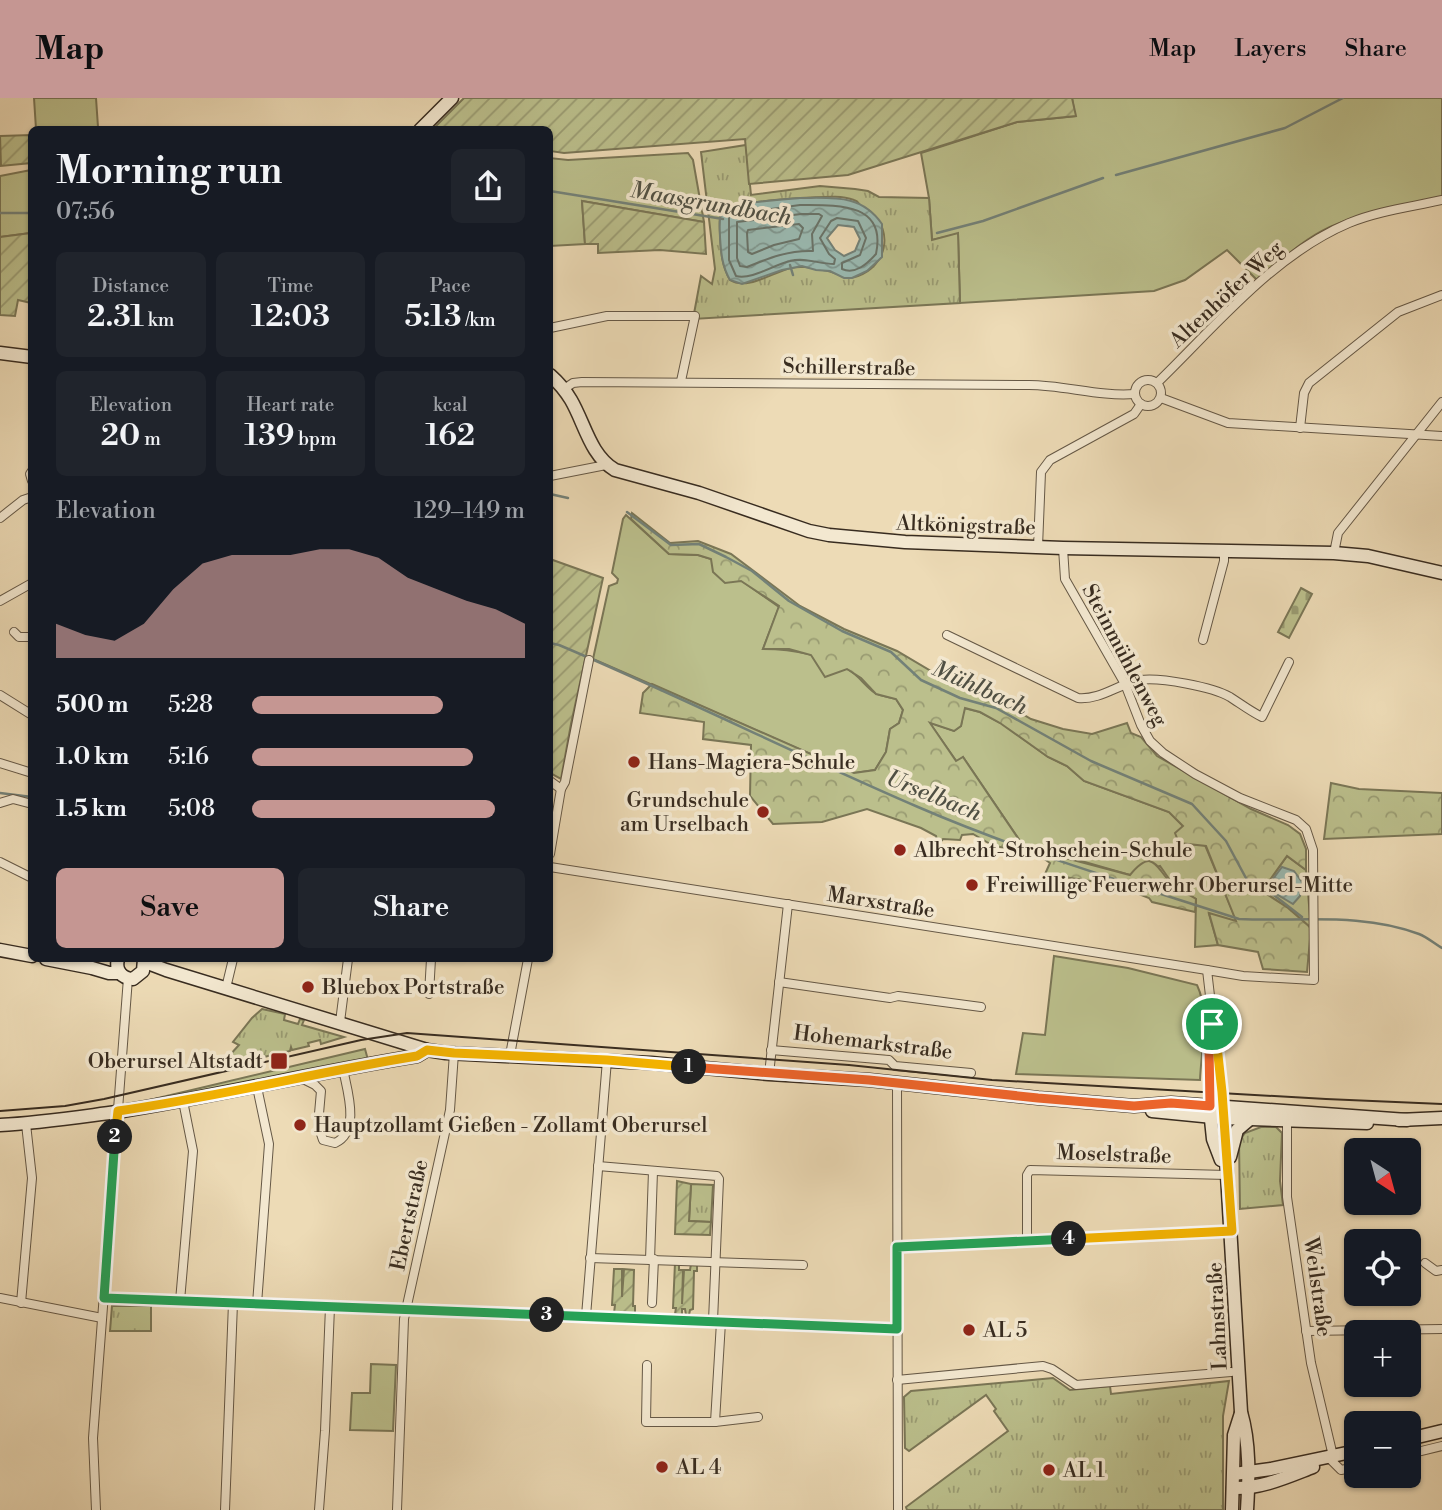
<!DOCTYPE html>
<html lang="en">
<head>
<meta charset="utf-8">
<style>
  body { margin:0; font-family:"Libre Bodoni",serif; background:#20242c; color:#f1f3f6; height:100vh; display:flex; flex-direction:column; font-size:26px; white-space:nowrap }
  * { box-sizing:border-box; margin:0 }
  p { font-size:23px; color:#9ea1a6 }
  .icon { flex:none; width:38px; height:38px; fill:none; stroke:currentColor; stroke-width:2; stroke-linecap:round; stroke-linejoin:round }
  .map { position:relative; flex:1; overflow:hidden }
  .details { position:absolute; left:28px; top:28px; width:525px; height:836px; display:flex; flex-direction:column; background:#171b24; border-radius:10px; box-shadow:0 2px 5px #0004 }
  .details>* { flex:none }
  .needle { width:46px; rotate:144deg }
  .fabs { position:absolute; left:1344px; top:1040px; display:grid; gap:14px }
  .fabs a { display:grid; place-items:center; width:77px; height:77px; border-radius:10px; background:#171b24; box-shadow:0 2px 5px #0004; font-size:35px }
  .pin { position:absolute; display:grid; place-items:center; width:60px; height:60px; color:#fff; margin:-30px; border:4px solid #fff; border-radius:50%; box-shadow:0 2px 7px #0007 }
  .km { position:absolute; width:35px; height:35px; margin:-18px; border-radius:50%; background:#222; color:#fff; font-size:19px; line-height:35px; text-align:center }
  .round { display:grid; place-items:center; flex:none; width:74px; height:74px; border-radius:10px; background:#20242c }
  .head { display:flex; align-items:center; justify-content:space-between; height:119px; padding:0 28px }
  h1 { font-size:38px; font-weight:600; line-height:52px }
  .figures { display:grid; grid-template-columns:repeat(3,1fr); gap:10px; height:119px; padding:7px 28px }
  .figures div { display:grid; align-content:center; border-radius:10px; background:#20242c; text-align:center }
  .figures b { font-size:30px; font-weight:600 }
  .figures small { font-size:19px; font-weight:400 }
  .figures p { font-size:19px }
  .chart { height:196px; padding:14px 28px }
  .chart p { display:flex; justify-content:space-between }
  .chart svg { width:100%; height:126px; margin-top:7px; fill:#c59692; opacity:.7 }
  .button { display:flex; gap:14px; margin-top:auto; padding:14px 28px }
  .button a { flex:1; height:80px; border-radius:10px; background:#c59692; color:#111; font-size:28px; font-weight:600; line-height:80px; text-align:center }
  .button a+a { background:#20242c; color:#f1f3f6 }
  ul { padding:0 28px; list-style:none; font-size:23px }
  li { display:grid; grid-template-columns:112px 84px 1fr; align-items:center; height:52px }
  li i { height:18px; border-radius:9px; background:#c59692 }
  header { display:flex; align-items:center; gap:42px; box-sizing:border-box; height:98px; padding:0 35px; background:#c59692; color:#111 }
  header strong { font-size:33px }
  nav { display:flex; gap:38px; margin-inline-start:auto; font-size:24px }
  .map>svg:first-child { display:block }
  .grass { fill:#bbbf8c; stroke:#7a7656; stroke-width:2 }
  .forest { fill:url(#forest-crowns); stroke:#7a7656; stroke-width:2 }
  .cemetery { fill:url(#cemetery-stones); stroke:#7a7656; stroke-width:2 }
  .park { fill:url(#park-tufts); stroke:#7a7656; stroke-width:2; fill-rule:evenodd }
  .garden { fill:url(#garden-furrows); stroke:#7a7656; stroke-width:2 }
  .water { fill:url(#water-waves); stroke:#738178; stroke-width:2; fill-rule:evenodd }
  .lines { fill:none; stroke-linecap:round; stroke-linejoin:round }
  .shore { stroke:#697369; stroke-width:2 }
  .stream { stroke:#738178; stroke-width:2.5 }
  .street-casing { stroke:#655846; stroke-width:10 }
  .secondary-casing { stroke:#382c20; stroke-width:15 }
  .street { stroke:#f3e8d0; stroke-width:8 }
  .secondary { stroke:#f3e8d0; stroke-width:12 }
  .tram { stroke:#382c20; stroke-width:2 }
  .split-1-casing { stroke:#fff; stroke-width:14 }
  .split-2-casing { stroke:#fff; stroke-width:14 }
  .split-3-casing { stroke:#fff; stroke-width:14 }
  .split-4-casing { stroke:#fff; stroke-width:14 }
  .split-5-casing { stroke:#fff; stroke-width:14 }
  .split-1 { stroke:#f0652b; stroke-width:9 }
  .split-2 { stroke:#f5b400; stroke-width:9 }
  .split-3 { stroke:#22a559; stroke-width:9 }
  .split-4 { stroke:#22a559; stroke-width:9 }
  .split-5 { stroke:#f5b400; stroke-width:9 }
  .poi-dot { fill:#8f2418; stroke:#f3e8d0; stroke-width:2.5 }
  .labels { text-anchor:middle; stroke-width:7; stroke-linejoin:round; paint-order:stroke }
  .street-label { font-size:21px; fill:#382c20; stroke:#f3e8d0 }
  .poi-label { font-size:21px; fill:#382c20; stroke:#f3e8d0; text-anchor:start }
  .water-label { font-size:23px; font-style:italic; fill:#505044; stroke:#f3e8d0 }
</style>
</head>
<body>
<header>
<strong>Map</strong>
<nav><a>Map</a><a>Layers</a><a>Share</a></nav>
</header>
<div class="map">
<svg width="1442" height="1412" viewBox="0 0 1442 1412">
  <defs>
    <pattern id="forest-crowns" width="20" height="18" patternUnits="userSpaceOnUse" patternTransform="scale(1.75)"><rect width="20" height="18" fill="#bbbf8c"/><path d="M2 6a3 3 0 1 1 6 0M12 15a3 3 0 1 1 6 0" fill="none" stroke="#999b72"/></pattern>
    <pattern id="cemetery-stones" width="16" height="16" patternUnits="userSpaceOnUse" patternTransform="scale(1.75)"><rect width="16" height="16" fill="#bbbf8c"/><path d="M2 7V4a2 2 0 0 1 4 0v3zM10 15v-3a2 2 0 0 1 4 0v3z" fill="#999b72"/></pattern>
    <pattern id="park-tufts" width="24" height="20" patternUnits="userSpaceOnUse" patternTransform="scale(1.75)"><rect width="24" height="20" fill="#bbbf8c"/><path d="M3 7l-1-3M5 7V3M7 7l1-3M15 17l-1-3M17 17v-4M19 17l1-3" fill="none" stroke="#999b72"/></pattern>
    <pattern id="garden-furrows" width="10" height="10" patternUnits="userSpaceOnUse" patternTransform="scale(1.75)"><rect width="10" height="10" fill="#bbbf8c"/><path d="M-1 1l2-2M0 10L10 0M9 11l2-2" fill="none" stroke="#999b72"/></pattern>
    <pattern id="water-waves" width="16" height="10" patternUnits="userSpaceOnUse" patternTransform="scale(1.75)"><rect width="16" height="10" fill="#9abab2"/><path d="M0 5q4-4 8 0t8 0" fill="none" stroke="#7f9790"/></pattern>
  </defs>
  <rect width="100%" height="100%" fill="#eddbb6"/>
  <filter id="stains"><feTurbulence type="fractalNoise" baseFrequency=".00286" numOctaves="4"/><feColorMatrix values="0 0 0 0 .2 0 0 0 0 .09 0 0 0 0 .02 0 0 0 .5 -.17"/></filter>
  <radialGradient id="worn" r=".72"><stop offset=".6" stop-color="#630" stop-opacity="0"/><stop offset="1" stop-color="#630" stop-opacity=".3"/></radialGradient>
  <g class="grass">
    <polygon points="34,0 96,0 98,29 36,31"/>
    <path d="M1072 0H1442V99C1403 109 1358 114 1322 133 1298 146 1278 165 1258 183L1227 152 1185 182 1154 193 960 205 958 136 932 142 929 100 921 55 1017 24 1075 18Z"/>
    <polygon points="688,55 693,62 704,124 582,103 585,146 550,148 550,60 568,62"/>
    <polygon points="31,72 31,135 0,139 0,78"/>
    <path d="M626 417 669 456 698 457 711 461 779 509 763 551C793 551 823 557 849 572 859 578 865 588 875 595 880 598 889 599 896 601L903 612 899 625 890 631 886 654 875 672 854 675 593 561 609 488 617 485 618 481 612 475 623 421Z"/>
    <polygon points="964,610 980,614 1001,625 1048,659 1067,668 1084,683 1169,714 1183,728 1186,746 1205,747 1237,824 1209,816 1218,847 1195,849 1196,801 1174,788 1160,768 1130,777 1022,746 963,659 957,664 929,624 954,633 961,628"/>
    <polygon points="1287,758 1306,772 1311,830 1288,810 1262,793"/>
    <path d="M1054 858 1128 870 1197 887C1210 914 1201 953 1200 982L1016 976 1023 935 1045 937Z"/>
    <polygon points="365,951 368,962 137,1005"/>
    <polygon points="371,1266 396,1267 393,1333 350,1332 352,1295 370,1295"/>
  </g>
  <g class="forest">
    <path d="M632 415 670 445 698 443 731 456 800 508 844 531 897 553 953 586 997 601 1031 621 1063 631 1092 636 1127 625 1131 635 1141 639 1157 658 1251 711 1288 727 1300 736 1306 751V772L1287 758 1262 793 1288 810 1311 830 1307 874 1263 871 1258 854 1218 847 1209 815 1236 823 1206 748 1179 745 1175 735 1183 728 1169 714 1084 683 1067 668 1048 659 1000 625 980 614 965 610 961 628 954 633 930 625 956 663 963 659 1022 746 1043 754 1130 777C1154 748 1156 771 1172 786 1179 792 1188 796 1196 801L1195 814 1152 804 1149 800 1116 787 1045 776 1050 765 1043 760 992 747 973 736 962 737 960 742 943 741 938 747 936 738 921 730 867 711 822 724 773 726 750 698 751 647 703 641 704 624 640 615 643 595 652 586 854 675 875 672 886 654 890 631 899 625 903 612 896 601 876 596 861 580 847 571 825 579 811 557 789 551H763L779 508 741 483 725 485 713 474 711 461 698 457 669 456 631 421Z"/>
    <polygon points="1331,685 1359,691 1442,695 1442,736 1324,741"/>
  </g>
  <polygon class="cemetery" points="1301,490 1312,496 1289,540 1278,534"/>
  <g class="park">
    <path d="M746 47 751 97 820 88 855 91 868 93 879 99 929 100 932 142 958 135 960 205 693 221 701 178 712 186 715 171 701 54ZM800 100C817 100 838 96 854 102 860 104 857 105 862 109 863 109 871 113 871 114 894 134 886 168 858 178 845 183 839 175 828 173 815 171 803 167 791 170 773 174 747 193 730 182 722 168 721 155 720 139 720 131 718 118 723 112 729 105 788 101 800 100Z"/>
    <polygon points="262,911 285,916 284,922 298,926 300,921 304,922 302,927 344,939 321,946 320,942 308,945 309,948 292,952 291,949 290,953 255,961 254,958 218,970 239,947 233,944 252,920"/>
    <polygon points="1261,1029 1276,1029 1282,1035 1280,1083 1283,1107 1240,1111 1239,1043 1245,1035"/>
    <polygon points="691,1086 713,1087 711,1124 689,1123"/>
    <polygon points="112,1208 151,1208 151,1233 110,1233"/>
    <polygon points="1053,1280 1070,1292 1110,1288 1111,1296 1229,1283 1223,1318 1223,1412 907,1412 906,1409 1008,1333 994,1313 996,1311 986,1297 909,1353 905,1350 904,1299 911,1293"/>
  </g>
  <g class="garden">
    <polygon points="464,0 1072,0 1076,18 1017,24 848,77 749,86 745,41 564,55 550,53 550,32 433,31"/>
    <polygon points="31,37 31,65 1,68 0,38"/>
    <polygon points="582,103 704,124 706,156 660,152 598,155 598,146 585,146"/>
    <polygon points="31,135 31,205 18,202 15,218 0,217 0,139"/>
    <polygon points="550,461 603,480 571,626 561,681 550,675"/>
    <polygon points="677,1083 691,1086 689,1123 711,1124 710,1137 675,1136"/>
    <polygon points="675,1165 679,1166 679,1172 683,1172 682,1206 684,1172 690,1172 691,1166 697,1166 697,1173 694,1173 693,1211 690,1212 689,1217 686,1217 685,1211 682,1211 682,1217 675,1216 676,1210 673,1210"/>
    <polygon points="614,1171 622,1171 622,1199 624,1171 634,1172 633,1208 635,1208 635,1215 614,1215 615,1207 612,1207"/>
  </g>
  <g class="water">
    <path d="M800 100C834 100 861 96 882 126V159L867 173 852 180H844L830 173 816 172 802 168 782 172 742 186 730 182C722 168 721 155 720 139 720 132 718 118 723 112 729 105 789 101 800 100ZM838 127 854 129 860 141 855 153 844 158 835 152 827 140Z"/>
    <polygon points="1282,769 1294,773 1302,784 1300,798 1293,806 1266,790"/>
  </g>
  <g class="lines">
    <g class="shore">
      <path d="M800 107C836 107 887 104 876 156 867 166 855 177 842 171V165L860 157 866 140 858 123 837 120 831 123 820 140 829 156 835 161 834 166C819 166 805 159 790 163 773 167 752 182 736 178L729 162V117Z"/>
      <path d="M801 116H819L822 118 812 136 813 153C789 152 769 160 747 169L740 168 737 160V124Z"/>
      <polygon points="799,126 803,130 799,141 774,147 752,156 748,154 747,135 748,132"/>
    </g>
    <g class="stream">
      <polyline points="1116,77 1285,30 1343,0"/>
      <polyline points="550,93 723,121"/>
      <polyline points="0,115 32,115"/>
      <polyline points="937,135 983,123 1103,80"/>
      <polyline points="790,167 793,177"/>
      <polyline points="550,396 568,400"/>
      <polyline points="627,414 671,447 699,446 726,459 752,473 789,503 842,533 891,554 921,582 960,600 996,610 1091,663 1192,706 1226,743 1247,782 1275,798 1302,819"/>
      <path d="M550 545 559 547C680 598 797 657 918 709 1022 754 1131 786 1239 821 1299 824 1361 814 1419 836 1427 839 1435 846 1442 850"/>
      <polyline points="0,695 32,699"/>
    </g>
    <defs>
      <g id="street">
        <polyline points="550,230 607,218 695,218 681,283"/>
        <circle cx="1148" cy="295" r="13"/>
        <path d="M1157 285C1215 229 1273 157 1349 125 1378 113 1411 109 1442 102"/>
        <path d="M564 291 573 285 582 284C731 285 880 286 1029 287 1064 287 1100 299 1135 296"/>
        <polyline points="1161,300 1228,325 1442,338"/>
        <polyline points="1300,330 1304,295 1309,285 1398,214 1442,197"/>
        <polyline points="32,373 30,376 32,383"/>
        <polyline points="550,378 606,367"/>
        <polyline points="0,420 23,402 32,399"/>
        <polyline points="1038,449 1041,374 1050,362 1134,316 1141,306"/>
        <polyline points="1063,450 1065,481 1125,586 1141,627 1150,643 1163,655 1195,676 1240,700 1296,722 1306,731 1313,752 1314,882 1243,878 1207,872 1223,1009"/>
        <polyline points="1334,455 1338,435 1442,304"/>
        <polyline points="0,503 32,485"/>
        <polyline points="14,534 19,539 32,539"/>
        <path d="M947 537 1078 600C1101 602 1118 586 1140 582 1160 579 1213 589 1230 599 1241 606 1250 613 1262 619L1289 564"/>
        <polyline points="1203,542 1224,463 1224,453"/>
        <polyline points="0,597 32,617"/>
        <polyline points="0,665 32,675"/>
        <polyline points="550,683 561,691"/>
        <polyline points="0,705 13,701 32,706"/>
        <polyline points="550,756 561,691 565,684 589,562"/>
        <polyline points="0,764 32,780"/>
        <polyline points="550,769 1207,872"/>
        <polyline points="779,884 890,900 898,898 981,909"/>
        <polyline points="226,890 233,861"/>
        <polyline points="429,896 431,861"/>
        <polyline points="340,924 348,861"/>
        <polyline points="771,952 889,962 895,968 971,975"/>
        <polyline points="510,957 528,861"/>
        <polyline points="769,976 788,806"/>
        <path d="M301 980 315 987 321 993 318 1027 323 1042 335 1045C361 1033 347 992 343 971"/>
        <polyline points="897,986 898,1412"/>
        <polyline points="1210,1008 1209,948 1212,933"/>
        <polyline points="1287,1022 1287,1099 1311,1265 1333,1358"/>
        <polyline points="598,1068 717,1078 719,1081 713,1223"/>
        <polyline points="1027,1143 1027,1077 1030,1072 1227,1077"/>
        <polyline points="897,1149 1232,1133"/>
        <polyline points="590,1160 803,1167"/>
        <polyline points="650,1162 653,1073"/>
        <polyline points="1425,1165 1436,1173 1442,1172"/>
        <polyline points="0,1200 102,1220"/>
        <polyline points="104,1200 897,1231"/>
        <polyline points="180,1203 193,1053 183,1003"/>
        <polyline points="21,1205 32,1080 26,1026"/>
        <polyline points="652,1205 654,1161"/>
        <polyline points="257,1206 269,1046 257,989"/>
        <polyline points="586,1218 607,962"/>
        <polyline points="1306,1233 1442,1231"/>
        <polyline points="647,1267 646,1324 715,1324 758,1319"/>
        <polyline points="897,1282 1043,1268 1052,1271 1076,1287 1231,1274"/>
        <polyline points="715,1324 721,1224"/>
        <polyline points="1409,1356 1442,1348"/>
        <polyline points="1329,1360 1341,1372 1356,1369"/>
        <polyline points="96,1412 93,1340 128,880"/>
        <polyline points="225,1412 233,1205"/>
        <polyline points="319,1412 325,1333 330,1209"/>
        <polyline points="397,1412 404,1221 450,1012 454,955"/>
      </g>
      <g id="secondary">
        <polyline points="420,32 452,0"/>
        <polyline points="0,255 32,259"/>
        <path d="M550 277C558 284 565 292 571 302 585 326 590 357 615 372L699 395 809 433 829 437 905 444 1063 450 1334 455 1368 458 1442 475"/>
        <polyline points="0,852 32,858"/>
        <polyline points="46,861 92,870 109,875 120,875"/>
        <path d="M118 861C115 872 121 880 133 881L143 873 144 861"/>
        <polyline points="145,864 166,872 427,952 446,955 651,965 769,976 869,982 1038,1000 1134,1008 1171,1005 1407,1022"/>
        <path d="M1223 1009 1241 1314C1250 1345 1249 1380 1247 1412"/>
        <polyline points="1210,1012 1213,1041 1221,1062"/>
        <polyline points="1152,1013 1223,1020 1367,1025"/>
        <polyline points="1399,1022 1442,1020"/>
        <path d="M0 1027C39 1025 78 1019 117 1014 218 998 316 974 417 958L427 952"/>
        <polyline points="1230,1059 1237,1032 1250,1021"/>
        <polyline points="1409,1341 1442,1333"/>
        <polyline points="1234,1376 1271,1371 1356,1353"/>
        <path d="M1233 1390C1261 1391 1287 1379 1313 1369"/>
        <polyline points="1232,1412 1234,1337 1241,1315"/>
      </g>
    </defs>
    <use href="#street" class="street-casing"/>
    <use href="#secondary" class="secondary-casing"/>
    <use href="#street" class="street"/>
    <use href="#secondary" class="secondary"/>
    <polyline class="tram" points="0,1013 65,1008 104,1001 361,942 407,935 849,967 992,982 1326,1001 1442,1006"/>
  </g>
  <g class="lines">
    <defs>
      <polyline id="split-1" points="689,969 869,982 1038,1000 1134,1008 1171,1005 1210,1008 1209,948 1212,926"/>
      <path id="split-2" d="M115 1039 118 1013C218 999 317 974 417 958L427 952 454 955 607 962 689 969"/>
      <polyline id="split-3" points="115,1039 104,1200 547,1217"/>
      <polyline id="split-4" points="547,1217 897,1231 897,1149 1069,1141"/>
      <polyline id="split-5" points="1069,1141 1232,1133 1222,994 1217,948 1212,926"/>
    </defs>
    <use href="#split-1" class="split-1-casing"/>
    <use href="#split-2" class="split-2-casing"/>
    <use href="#split-3" class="split-3-casing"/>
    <use href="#split-4" class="split-4-casing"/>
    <use href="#split-5" class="split-5-casing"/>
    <use href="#split-1" class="split-1"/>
    <use href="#split-2" class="split-2"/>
    <use href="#split-3" class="split-3"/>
    <use href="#split-4" class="split-4"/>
    <use href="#split-5" class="split-5"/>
  </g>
  <g class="poi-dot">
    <circle cx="634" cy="664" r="7"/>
    <circle cx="763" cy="714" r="7"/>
    <circle cx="900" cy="752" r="7"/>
    <circle cx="972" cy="787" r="7"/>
    <circle cx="308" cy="889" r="7"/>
    <rect x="270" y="954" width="18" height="18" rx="3.5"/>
    <circle cx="300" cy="1027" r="7"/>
    <circle cx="969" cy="1232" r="7"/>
    <circle cx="662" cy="1369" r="7"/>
    <circle cx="1049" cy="1372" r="7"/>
  </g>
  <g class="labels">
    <g class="street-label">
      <text transform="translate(1226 196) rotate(-43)" y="7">Altenhöfer Weg</text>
      <text transform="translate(849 269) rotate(1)" y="7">Schillerstraße</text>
      <text transform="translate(966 427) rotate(2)" y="7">Altkönigstraße</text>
      <text transform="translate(1125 557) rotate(62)" y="7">Steinmühlenweg</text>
      <text transform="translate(881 804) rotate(9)" y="7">Marxstraße</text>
      <text transform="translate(873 944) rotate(7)" y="7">Hohemarkstraße</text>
      <text transform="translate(1114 1056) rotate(2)" y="7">Moselstraße</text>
      <text transform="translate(409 1117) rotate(-78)" y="7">Ebertstraße</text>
      <text transform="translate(1318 1189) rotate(82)" y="7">Weilstraße</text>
      <text transform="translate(1217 1218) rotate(-93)" y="7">Lahnstraße</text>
    </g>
    <g class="poi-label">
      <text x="648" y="671">Hans-Magiera-Schule</text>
      <text x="749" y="709" text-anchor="end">Grundschule<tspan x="749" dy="24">am Urselbach</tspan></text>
      <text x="914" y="759">Albrecht-Strohschein-Schule</text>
      <text x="986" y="794">Freiwillige Feuerwehr Oberursel-Mitte</text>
      <text x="322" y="896">Bluebox Portstraße</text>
      <text x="263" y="970" text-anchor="end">Oberursel Altstadt</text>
      <text x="314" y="1034">Hauptzollamt Gießen - Zollamt Oberursel</text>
      <text x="983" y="1239">AL 5</text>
      <text x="676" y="1376">AL 4</text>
      <text x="1063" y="1379">AL 1</text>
    </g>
    <g class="water-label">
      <text transform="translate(711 105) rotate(10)" y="8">Maasgrundbach</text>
      <text transform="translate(980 589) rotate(24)" y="8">Mühlbach</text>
      <text transform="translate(934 697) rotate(22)" y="8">Urselbach</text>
    </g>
  </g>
  <rect width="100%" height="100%" filter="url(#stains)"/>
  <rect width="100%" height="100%" fill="url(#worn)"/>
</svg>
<div class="fabs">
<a><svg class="needle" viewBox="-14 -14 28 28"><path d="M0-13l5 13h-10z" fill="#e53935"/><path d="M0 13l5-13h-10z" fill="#9ea1a6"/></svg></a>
<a><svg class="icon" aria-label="locate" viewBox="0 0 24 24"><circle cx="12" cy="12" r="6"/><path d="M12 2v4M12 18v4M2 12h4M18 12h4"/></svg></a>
<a>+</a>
<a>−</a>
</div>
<div class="pin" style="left:1212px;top:926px;background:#1e9e55"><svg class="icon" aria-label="arrive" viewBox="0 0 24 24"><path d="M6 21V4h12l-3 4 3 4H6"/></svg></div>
<b class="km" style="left:689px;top:969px">1</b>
<b class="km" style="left:115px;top:1039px">2</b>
<b class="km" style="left:547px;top:1217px">3</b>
<b class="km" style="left:1069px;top:1141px">4</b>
<section class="details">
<div class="head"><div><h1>Morning run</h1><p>07:56</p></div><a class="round"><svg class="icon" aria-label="share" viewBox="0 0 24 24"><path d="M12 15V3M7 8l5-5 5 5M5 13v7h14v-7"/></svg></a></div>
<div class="figures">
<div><p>Distance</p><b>2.31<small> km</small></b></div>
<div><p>Time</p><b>12:03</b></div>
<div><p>Pace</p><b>5:13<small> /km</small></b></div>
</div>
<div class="figures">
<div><p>Elevation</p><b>20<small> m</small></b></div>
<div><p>Heart rate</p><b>139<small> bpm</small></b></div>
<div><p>kcal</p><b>162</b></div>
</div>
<div class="chart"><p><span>Elevation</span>129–149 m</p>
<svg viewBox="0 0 160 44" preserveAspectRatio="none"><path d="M0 44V32L10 36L20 38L30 32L40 20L50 11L60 8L70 8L80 8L90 6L100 6L110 9L120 16L130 20L140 24L150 27L160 32V44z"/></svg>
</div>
<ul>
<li><b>500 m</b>5:28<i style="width:70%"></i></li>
<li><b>1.0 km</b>5:16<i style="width:81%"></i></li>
<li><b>1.5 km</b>5:08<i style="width:89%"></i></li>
</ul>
<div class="button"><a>Save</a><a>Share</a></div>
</section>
</div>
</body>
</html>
